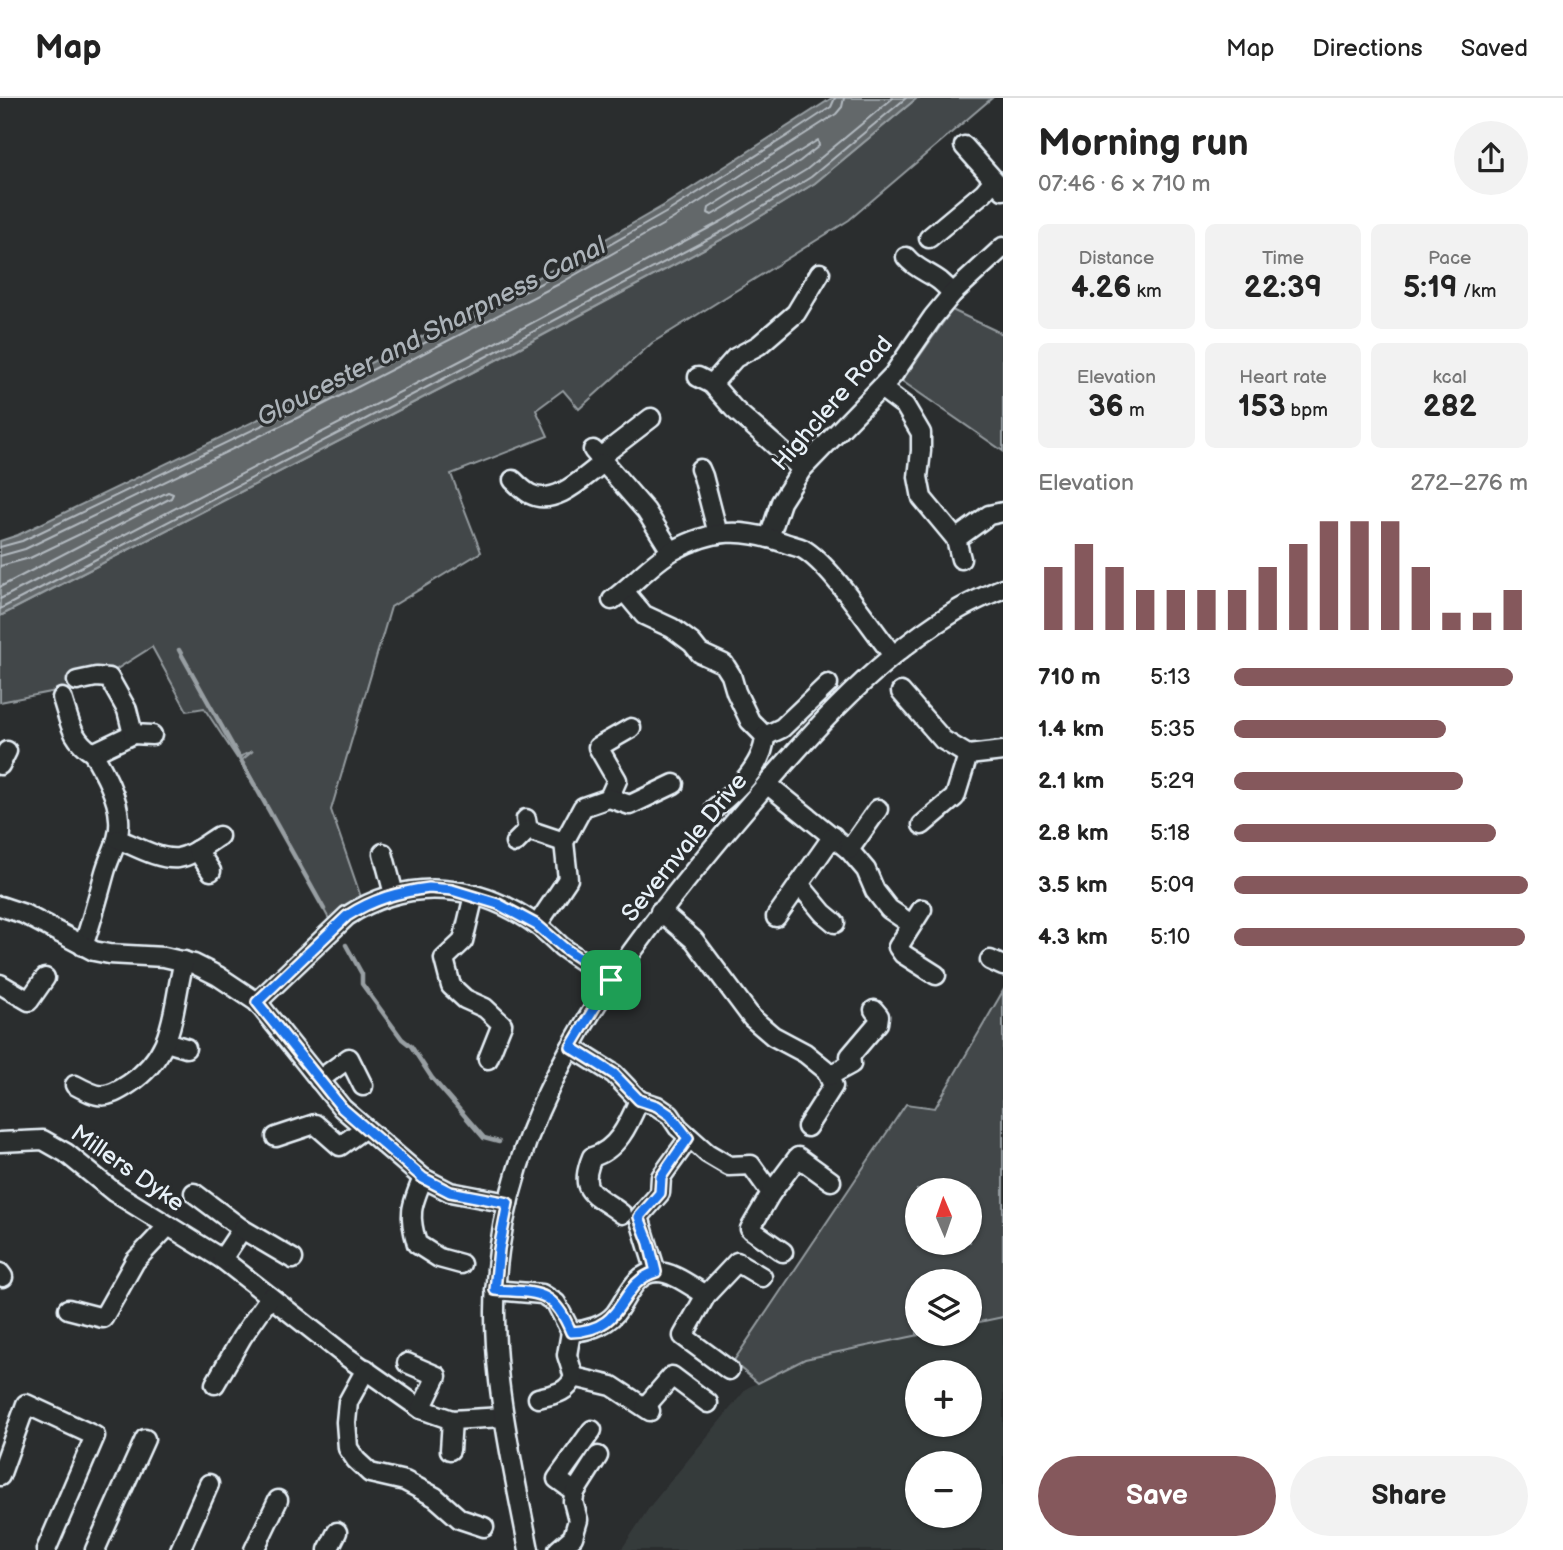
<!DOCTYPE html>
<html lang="en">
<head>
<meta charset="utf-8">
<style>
  body { margin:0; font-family:"Balsamiq Sans",sans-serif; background:#f2f2f2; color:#222; height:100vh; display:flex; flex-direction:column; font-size:26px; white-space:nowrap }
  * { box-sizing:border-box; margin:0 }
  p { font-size:23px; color:#767676 }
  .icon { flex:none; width:38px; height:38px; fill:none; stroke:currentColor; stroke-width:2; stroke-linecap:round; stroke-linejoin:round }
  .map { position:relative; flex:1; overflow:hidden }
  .sheet { display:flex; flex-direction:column; background:#fff; width:560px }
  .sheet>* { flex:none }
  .needle { width:46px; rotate:358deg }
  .buttons { position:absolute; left:905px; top:1080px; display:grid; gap:14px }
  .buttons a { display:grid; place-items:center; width:77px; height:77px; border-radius:50%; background:#fff; box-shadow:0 2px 5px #0004; font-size:35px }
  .pin { position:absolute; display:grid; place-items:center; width:60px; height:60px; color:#fff; margin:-30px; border-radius:14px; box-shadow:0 4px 10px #0006 }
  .round { display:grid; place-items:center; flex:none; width:74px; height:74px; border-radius:37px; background:#f2f2f2 }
  .headline { display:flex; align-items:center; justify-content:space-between; height:119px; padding:0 35px }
  h1 { font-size:38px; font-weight:800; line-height:52px }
  .figures { display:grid; grid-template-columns:repeat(3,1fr); gap:10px; height:119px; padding:7px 35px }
  .figures div { display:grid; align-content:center; border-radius:10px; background:#f2f2f2; text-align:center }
  .figures b { font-size:30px; font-weight:800 }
  .figures small { font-size:19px; font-weight:400 }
  .figures p { font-size:19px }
  .chart { height:196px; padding:14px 35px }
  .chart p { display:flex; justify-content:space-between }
  .chart svg { width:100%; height:126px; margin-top:7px; stroke:#85585c; stroke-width:6 }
  .action { display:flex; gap:14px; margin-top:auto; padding:14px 35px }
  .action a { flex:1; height:80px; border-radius:42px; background:#85585c; color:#fff; font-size:28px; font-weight:800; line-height:80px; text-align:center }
  .action a+a { background:#f2f2f2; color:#222 }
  ul { padding:0 35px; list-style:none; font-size:23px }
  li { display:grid; grid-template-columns:112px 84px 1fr; align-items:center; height:52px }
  li i { height:18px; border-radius:9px; background:#85585c }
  header { display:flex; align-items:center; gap:42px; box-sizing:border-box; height:98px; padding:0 35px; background:#fff; border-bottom:2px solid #e0e0e0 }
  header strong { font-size:33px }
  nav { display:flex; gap:38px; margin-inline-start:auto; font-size:24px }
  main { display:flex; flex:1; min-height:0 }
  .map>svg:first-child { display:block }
  .built { fill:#363a3b; fill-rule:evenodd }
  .green { fill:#424648; stroke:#959ca0; stroke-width:2; fill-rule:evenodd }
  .water { fill:#63686b; stroke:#989fa3; stroke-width:2 }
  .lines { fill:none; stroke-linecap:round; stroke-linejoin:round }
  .shore { stroke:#b3bac0; stroke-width:2 }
  .stream { stroke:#989fa3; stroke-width:4.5 }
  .minor-casing { stroke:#e8f1f8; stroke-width:23 }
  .minor { stroke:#2a2d2e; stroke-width:18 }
  .route-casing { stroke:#fff; stroke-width:14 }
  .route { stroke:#1a73e8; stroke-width:9 }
  .labels { text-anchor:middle; stroke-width:6; stroke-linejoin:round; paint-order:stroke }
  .street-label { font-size:24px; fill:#e8f1f8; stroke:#2a2d2e }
  .water-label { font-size:26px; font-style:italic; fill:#acb3b9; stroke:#2a2d2e }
</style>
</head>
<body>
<header>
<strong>Map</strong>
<nav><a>Map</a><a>Directions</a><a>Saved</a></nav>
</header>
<main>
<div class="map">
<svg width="1003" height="1452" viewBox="0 0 1003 1452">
  <rect width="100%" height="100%" fill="#2a2d2e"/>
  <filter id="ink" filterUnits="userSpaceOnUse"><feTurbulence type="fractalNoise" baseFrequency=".0143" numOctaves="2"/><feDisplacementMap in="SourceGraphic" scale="14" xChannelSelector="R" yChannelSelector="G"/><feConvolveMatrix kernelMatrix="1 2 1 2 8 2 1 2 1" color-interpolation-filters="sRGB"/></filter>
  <g filter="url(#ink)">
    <path class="built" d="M1003 1219V1452H621L651 1407 747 1290 805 1261 924 1236H970V1226ZM917 1274H970V1326H917ZM917 1365H970V1418H917Z"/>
    <g class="green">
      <polygon points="917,0 992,0 849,122 652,245 579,311 563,292 536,312 548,338 451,376 481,454 391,509 331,712 364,808 334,830 242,662 253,653 237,660 204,610 187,613 152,549 112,574 74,580 71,590 0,604 0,518 508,256 730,137 815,85"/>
      <polygon points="952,212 1003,236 1003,353 902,283"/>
      <path d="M1003 893V1219L970 1226V1183H917V1236H924L805 1261 758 1285 733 1264 906 1006 935 1010ZM917 1092H970V1144H917Z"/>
    </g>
    <polygon class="water" points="832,0 917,0 815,85 730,137 494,263 0,518 0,443 18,437 292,305 552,172 663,108"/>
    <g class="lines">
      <g class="shore">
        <polygon points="818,42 819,48 800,63 717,114 712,117 708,115 709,110"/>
        <polyline points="0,449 22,443 296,311 555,178 667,114 787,38 831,9 835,0"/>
        <polyline points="0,458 25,451 299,319 559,186 671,122 836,16 842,9 844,0"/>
        <polyline points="0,468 30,460 168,394 173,396 171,400 0,489"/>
        <polyline points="0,501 487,249 722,123 806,72 893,0"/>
        <polyline points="0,511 491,256 727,131 811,79 906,0"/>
      </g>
      <g class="stream">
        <polyline points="179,552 324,811"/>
        <polyline points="346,847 362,876 362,886 402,941 411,948 432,980 484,1040 499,1044"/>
      </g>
      <defs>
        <g id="minor">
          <polyline points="964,48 1003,92"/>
          <polyline points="929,140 984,94 993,83"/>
          <path d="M906 159C920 176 938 175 952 196"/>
          <polyline points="698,279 712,286 734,311 802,371"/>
          <polyline points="712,286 735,260 759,247 796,215 820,175"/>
          <polyline points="881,290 905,308 921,335 921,353 918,379 922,400 956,441 961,461"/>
          <polyline points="593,352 646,413 671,453"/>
          <polyline points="599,360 651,320"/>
          <polyline points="700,371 703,378 718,436"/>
          <path d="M513 382C518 387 524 393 530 396 555 409 584 379 603 365"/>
          <polyline points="769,440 781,404 802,371 893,277 933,219 952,196 1003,149"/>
          <polyline points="956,441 989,417 1003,414"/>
          <polyline points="624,493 644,517 672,530 692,545 700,555 724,566 731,577 736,594 750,623 765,638"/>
          <path d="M612 502C633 487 652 464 674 452 714 431 741 430 782 444 789 447 797 448 803 451 831 467 871 530 893 557"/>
          <path d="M77 583 96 579 109 580 127 612 133 636 93 655C104 674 118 699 119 721 121 741 110 756 105 774 98 799 92 823 83 848"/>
          <polyline points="901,594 943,642 968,657 1003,653"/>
          <path d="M62 600C70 624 71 641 93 655"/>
          <polyline points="133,636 152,637"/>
          <polyline points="765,638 782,630 828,586"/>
          <polyline points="0,667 7,653"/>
          <polyline points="767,686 849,752 866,772 875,793 889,811 911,826"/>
          <polyline points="609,700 617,682 598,649 631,630"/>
          <path d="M715 710C736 693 764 667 765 638"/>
          <polyline points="526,721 528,732 564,744"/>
          <polyline points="922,727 955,699 968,657"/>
          <path d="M118 741C135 748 159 762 178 760 193 758 207 745 219 738"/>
          <polyline points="515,745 528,732"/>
          <polyline points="197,752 211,773"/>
          <polyline points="849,752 878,711"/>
          <polyline points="383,755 394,796"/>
          <polyline points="799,786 823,815 835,825"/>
          <polyline points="474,797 463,843 444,861 451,888 465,901 485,910 502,926 488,961"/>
          <polyline points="0,808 24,816 94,853 109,856 164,859 194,866 218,878 257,904 342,1010 423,1080 450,1094 508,1105"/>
          <polyline points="922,811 898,849 903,856 936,877"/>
          <polyline points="660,813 694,842 752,920 773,938 805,955 826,972 833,988 807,1029"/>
          <polyline points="776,819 833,738"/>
          <polyline points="537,827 568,781 564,744 583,709 609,700 630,707 674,686"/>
          <polyline points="990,862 1003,868"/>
          <polyline points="0,886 29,903 45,880"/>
          <path d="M257 904 347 818C409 778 479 785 538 828 547 834 554 842 562 849 578 861 595 871 611 882"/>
          <polyline points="166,944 186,950"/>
          <polyline points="571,949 614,976 639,1002 657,1008 670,1017 678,1029 707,1055 729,1068 751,1067 771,1095 750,1131 783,1154"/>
          <polyline points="829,978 851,966 850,958 878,925 879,918 874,912"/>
          <polyline points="319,982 349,960 363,988"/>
          <path d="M75 987C99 1000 105 1002 129 986 177 954 171 913 184 863"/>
          <polyline points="276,1039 315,1026 340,1048 365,1030"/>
          <polyline points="0,1044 43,1042 66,1055 114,1094 222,1161 347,1259 421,1311 452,1322 503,1319"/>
          <path d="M423 1080C411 1108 408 1117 417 1146L439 1160 461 1166"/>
          <polyline points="194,1095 242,1131 222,1161"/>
          <polyline points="771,1095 798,1059 831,1083"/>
          <path d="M622 1116C595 1095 577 1096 592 1059 618 1052 629 1025 639 1002"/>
          <polyline points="242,1131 293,1161"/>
          <polyline points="656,1174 639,1119 660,1095 661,1079 689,1040"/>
          <polyline points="0,1175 3,1179"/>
          <polyline points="495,1192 542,1196 556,1205 571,1234 567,1257 574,1279 612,1288 650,1313"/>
          <polyline points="68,1211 103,1220 135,1163 168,1128"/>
          <path d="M571 1234C586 1233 605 1228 615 1216 627 1201 634 1175 656 1174 672 1173 692 1189 706 1197"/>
          <polyline points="407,1265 437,1278 421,1311"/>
          <polyline points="366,1271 348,1304 346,1324 348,1350 356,1362 370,1375 405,1383 435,1399 460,1421 484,1429"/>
          <polyline points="729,1272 683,1238 706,1197 737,1164 762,1179"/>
          <polyline points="215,1286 242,1239 270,1199"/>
          <path d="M538 1300C555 1296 567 1295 574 1279"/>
          <polyline points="645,1309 672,1278 708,1305"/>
          <polyline points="450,1352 452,1322"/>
          <polyline points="0,1378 26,1306 95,1338 46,1452"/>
          <polyline points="575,1394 557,1381 592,1332"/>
          <polyline points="95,1452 145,1341"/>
          <polyline points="180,1452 209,1386"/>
          <polyline points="254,1452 278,1402"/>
          <polyline points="328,1452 337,1434"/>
          <path d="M529 1452C510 1353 485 1254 499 1153 521 991 625 855 726 734 793 655 862 571 951 516 967 505 986 498 1003 490"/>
          <polyline points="558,1452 573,1439 578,1422 573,1403 575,1394 598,1358"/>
        </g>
      </defs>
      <use href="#minor" class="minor-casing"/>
      <use href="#minor" class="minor"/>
    </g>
  </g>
  <g class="lines" filter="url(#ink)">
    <defs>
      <path id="route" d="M429 790 452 792 498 806 537 827 564 850 611 882 571 949 614 976 639 1002 657 1008 670 1017 688 1040 661 1079 660 1095 639 1119 649 1145 656 1174C616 1186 629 1232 571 1234 553 1190 537 1195 495 1192L499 1151 508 1105 450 1094 423 1080 342 1010 257 904 347 818C373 801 399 794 429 790Z"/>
    </defs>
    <use href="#route" class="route-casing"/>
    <use href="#route" class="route"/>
  </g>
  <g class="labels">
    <g class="street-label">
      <text transform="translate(832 305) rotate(-49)" y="8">Highclere Road</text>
      <text transform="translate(684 749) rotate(-51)" y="8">Severnvale Drive</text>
      <text transform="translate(128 1070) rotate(35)" y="8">Millers Dyke</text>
    </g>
    <g class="water-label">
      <text transform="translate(431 233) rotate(-27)" y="9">Gloucester and Sharpness Canal</text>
    </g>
  </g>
</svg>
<div class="buttons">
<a><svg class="needle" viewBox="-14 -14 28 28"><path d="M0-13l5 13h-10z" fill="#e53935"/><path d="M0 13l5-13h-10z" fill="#767676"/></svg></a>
<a><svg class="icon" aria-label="layers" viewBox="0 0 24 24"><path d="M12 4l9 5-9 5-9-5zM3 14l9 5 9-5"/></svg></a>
<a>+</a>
<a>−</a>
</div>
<div class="pin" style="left:611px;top:882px;background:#1e9e55"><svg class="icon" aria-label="arrive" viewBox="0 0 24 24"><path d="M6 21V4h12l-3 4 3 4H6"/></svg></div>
</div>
<section class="sheet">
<div class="headline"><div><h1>Morning run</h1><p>07:46 · 6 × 710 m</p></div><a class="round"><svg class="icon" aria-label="share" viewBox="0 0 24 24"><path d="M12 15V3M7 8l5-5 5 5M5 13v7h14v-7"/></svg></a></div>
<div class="figures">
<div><p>Distance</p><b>4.26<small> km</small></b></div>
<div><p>Time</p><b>22:39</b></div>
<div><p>Pace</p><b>5:19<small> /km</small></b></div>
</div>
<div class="figures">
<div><p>Elevation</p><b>36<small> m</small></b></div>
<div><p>Heart rate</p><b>153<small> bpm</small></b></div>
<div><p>kcal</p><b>282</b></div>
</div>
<div class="chart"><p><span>Elevation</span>272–276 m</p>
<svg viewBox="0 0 160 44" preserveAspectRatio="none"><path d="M5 44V22M15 44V14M25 44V22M35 44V30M45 44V30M55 44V30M65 44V30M75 44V22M85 44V14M95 44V6M105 44V6M115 44V6M125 44V22M135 44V38M145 44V38M155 44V30"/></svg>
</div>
<ul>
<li><b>710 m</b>5:13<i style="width:95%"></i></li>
<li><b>1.4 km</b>5:35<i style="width:72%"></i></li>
<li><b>2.1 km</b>5:29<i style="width:78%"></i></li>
<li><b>2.8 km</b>5:18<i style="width:89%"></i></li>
<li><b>3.5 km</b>5:09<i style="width:100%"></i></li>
<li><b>4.3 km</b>5:10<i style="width:99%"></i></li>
</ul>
<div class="action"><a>Save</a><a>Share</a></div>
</section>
</main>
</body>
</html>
